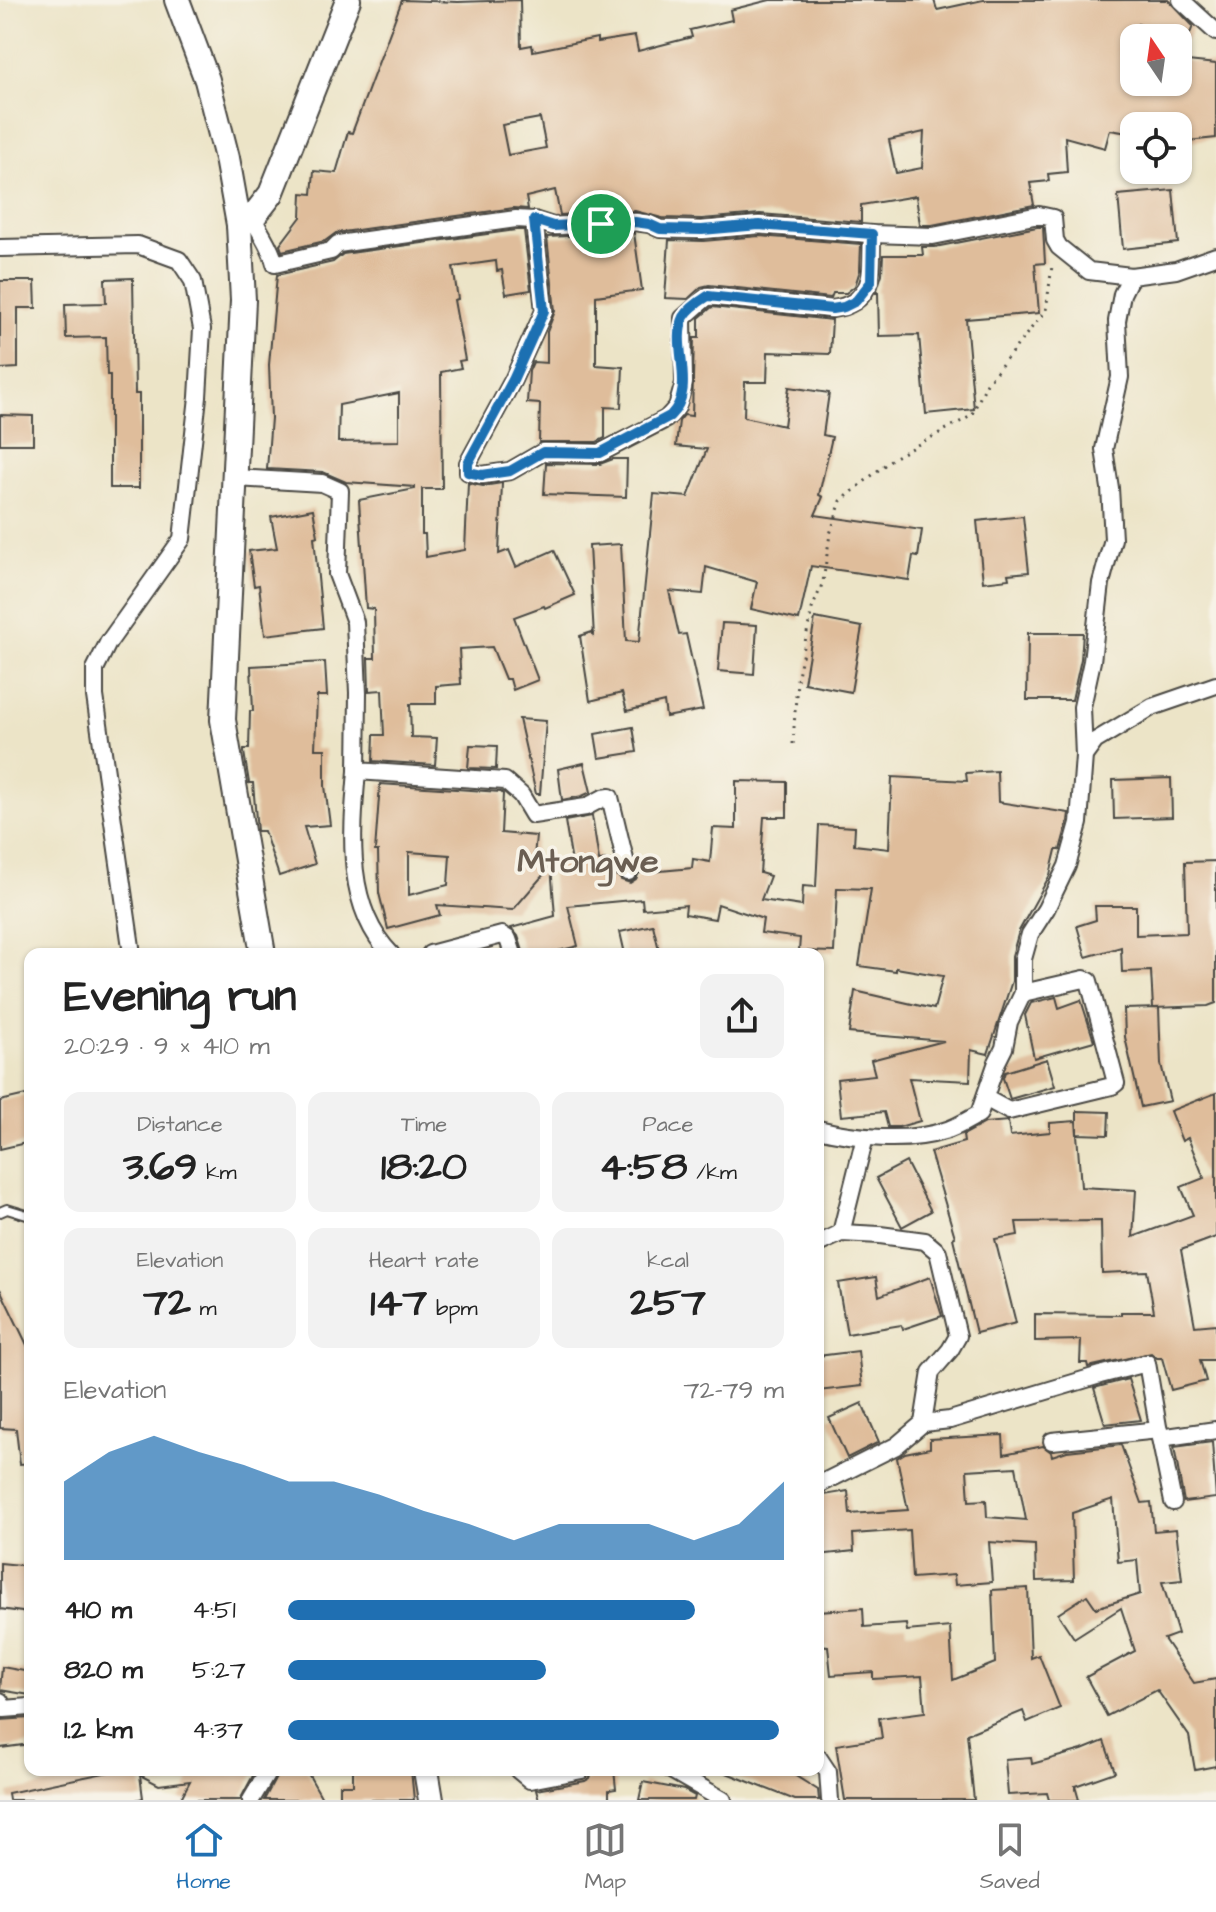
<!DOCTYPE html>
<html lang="en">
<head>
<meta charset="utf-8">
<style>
  body { margin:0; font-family:"Architects Daughter",sans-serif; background:#f2f2f2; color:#222; height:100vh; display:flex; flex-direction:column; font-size:30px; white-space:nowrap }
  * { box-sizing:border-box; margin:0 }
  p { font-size:26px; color:#767676 }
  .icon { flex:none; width:44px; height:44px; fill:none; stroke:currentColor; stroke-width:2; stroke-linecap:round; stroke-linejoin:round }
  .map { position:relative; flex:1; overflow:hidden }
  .details { position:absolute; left:24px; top:948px; width:800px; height:828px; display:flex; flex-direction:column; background:#fff; border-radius:16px; box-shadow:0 2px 6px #0004 }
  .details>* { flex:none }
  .needle { width:52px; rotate:347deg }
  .fabs { position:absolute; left:1120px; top:24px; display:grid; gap:16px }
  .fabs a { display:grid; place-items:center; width:72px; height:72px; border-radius:16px; background:#fff; box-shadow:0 2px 6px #0004; font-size:40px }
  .pin { position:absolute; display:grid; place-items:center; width:68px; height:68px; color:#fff; margin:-34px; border:4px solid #fff; border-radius:50%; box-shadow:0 2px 8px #0007 }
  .round { display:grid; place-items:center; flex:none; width:84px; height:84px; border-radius:16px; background:#f2f2f2 }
  .head { display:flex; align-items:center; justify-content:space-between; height:136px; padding:0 40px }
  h1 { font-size:44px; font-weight:700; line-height:60px }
  .stats { display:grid; grid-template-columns:repeat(3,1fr); gap:12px; height:136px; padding:8px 40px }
  .stats div { display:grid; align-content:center; border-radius:16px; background:#f2f2f2; text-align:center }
  .stats b { font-size:40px; font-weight:700 }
  .stats small { font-size:22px; font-weight:400 }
  .stats p { font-size:22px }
  .chart { height:224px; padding:16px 40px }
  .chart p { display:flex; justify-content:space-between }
  .chart svg { width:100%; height:144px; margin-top:8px; fill:#1f6fb2; opacity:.7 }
  ul { padding:0 40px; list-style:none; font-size:26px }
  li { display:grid; grid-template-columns:128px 96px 1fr; align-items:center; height:60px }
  li i { height:20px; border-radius:10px; background:#1f6fb2 }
  .tab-bar { display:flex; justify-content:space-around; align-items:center; height:112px; border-top:2px solid #e0e0e0; background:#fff; font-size:22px; color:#767676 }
  .tab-bar a { display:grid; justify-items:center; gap:4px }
  .tab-bar .current { color:#1f6fb2 }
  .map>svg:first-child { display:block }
  .building { fill:#dfbd9b; fill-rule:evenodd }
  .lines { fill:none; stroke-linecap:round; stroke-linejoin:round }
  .lane-casing { stroke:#484742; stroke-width:12 }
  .street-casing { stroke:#484742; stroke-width:20 }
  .secondary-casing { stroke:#484742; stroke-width:28 }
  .path { stroke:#484742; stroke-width:3; stroke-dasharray:2 6; stroke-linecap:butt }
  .lane { stroke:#fff; stroke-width:8 }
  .street { stroke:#fff; stroke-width:16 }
  .secondary { stroke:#fff; stroke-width:24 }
  .route-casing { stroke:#fff; stroke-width:16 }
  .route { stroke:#1f6fb2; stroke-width:10 }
  .labels { text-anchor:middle; stroke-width:7; stroke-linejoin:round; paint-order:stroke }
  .district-label { font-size:34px; font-weight:bold; fill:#6a5e52; stroke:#f7f3e8 }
</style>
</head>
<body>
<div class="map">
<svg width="1216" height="1800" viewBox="0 0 1216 1800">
  <rect width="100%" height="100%" fill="#f7f3e8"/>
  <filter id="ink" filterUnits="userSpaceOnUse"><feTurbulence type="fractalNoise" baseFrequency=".0125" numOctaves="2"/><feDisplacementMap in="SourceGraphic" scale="16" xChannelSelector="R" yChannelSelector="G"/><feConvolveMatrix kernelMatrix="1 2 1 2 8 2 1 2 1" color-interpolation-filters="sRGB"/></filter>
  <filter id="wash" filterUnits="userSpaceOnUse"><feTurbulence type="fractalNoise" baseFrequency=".006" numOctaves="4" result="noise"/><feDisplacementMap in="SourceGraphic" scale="32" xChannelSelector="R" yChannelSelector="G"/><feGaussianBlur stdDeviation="1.8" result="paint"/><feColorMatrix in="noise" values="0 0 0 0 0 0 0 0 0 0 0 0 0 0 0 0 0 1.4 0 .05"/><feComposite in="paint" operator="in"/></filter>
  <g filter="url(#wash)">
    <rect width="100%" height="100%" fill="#ece4c7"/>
    <g id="blocks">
      <g class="building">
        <path d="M402 0 458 2 520 0 521 47 532 45 533 51 597 38V42L635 36 638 51 692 37 690 30 732 20 730 10 770 0H934L937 10 983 0H1168L1193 26 1187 41 1138 24 1124 82H1178V60L1216 64V138L1178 142V126H1134V134L1110 130 1105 148 1065 137 1067 172 1048 174 1049 181 1030 183 1034 205 932 225H920L916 196 861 205V222L760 214 702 219 662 218 635 211 560 215 555 190 526 197 528 209 514 208 336 233 325 241 282 251 280 245 301 217 302 193 312 194 314 171 336 173 348 132 352 133ZM540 118 546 148 508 155 502 125ZM924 132 922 168 896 173 889 140Z"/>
        <polygon points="1173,190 1178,243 1123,249 1118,195"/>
        <polygon points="1037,227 1043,227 1045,263 1035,264 1039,313 966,319 974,409 926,414 919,335 879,336 878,293 876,293 882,274 883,255 923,255 922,247 935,247"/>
        <path d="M516 230H524L531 290 506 294 502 270 497 271 496 261 453 267 458 299 454 300 465 360 459 361 461 368 441 372 442 489H422V534H425L426 557 465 550 468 483 483 486 502 483 499 554 509 550 516 567 554 550 575 595 545 608 544 606 514 617 538 680 513 690 510 679H505L492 647 459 649 461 684 436 686V704H410L411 737 437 738 435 765 373 761 374 735H384L382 690 369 691 368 658H375L374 609 366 608 359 500 415 489V487L346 482 323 472 267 469 271 418 269 365 277 275 333 262 343 254ZM399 393V441L338 442 339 405Z"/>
        <polygon points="634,233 642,290 596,296 596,365 623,367 621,408 605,407 605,438 597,442 539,442 540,404 527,403 529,371 533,362 547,363 547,332 555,311 547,237"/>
        <polygon points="759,236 861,244 860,270 855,286 846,293 833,293 831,298 709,285 701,287 688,299 665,298 669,240 703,241"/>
        <polygon points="133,278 135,394 139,394 139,488 110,488 110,375 107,375 106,337 66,338 65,304 106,303 105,279"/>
        <polygon points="0,281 35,281 36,308 18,308 18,368 0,369"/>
        <polygon points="712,307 832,320 830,354 768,352 767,382 745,382 744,417 784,426 789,387 829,393 823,435 832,437 819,495 823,497 815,515 922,530 918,557 913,556 909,580 811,566 799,620 751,609 757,582 706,567 703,594 669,591 679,635 686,634 703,710 666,717 664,702 627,711 622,693 590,701 580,636 592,632 594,637 589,546 621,544 626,641 639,642 654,494 688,497 707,449 676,446 679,421 684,415 692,416 694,338 699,338 699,318"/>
        <polygon points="0,415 33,416 33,444 0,444"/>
        <polygon points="613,459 627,459 626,497 544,494 546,463 600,464"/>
        <polygon points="313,509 318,536 314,537 323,628 265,635 259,585 254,586 249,551 277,548 271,517"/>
        <polygon points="1023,516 1029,572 1008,574 1009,579 983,582 977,521"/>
        <polygon points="815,618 862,627 851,692 804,683"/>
        <polygon points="722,623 757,625 754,674 718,671"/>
        <polygon points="1028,633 1083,633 1081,659 1072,700 1027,700"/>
        <polygon points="325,662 327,696 317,696 315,749 325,749 325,786 330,825 304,827 315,864 279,876 264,831 257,831 253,783 249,783 244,752 244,749 249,749 250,711 253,711 251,666"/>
        <polygon points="519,719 546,721 540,794 536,794"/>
        <polygon points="633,727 637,752 599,758 595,734"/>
        <polygon points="470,745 497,746 496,769 468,768"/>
        <polygon points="584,763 591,792 582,796 562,800 558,769"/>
        <path d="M997 771 998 802 1069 813 1068 821 1060 850H1056L1050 875 1019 931 1012 956V981L988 1054 971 1050 970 1081 909 1078 920 1121 899 1127H888L884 1112 841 1116 837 1079 875 1075 871 1060 944 1041 849 1033 855 991 934 1009 943 976 896 968V971L859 966 871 889 837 888 834 952 799 951 800 938 761 933 763 919 718 904 715 919 685 914 686 905 643 909 642 899 568 906 578 946 546 954H524L518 936 511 928 555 916 551 866 513 910 437 905 440 915 388 929 379 893 378 851H375L380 784 501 792 503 794 501 833 536 836 533 867 572 863 565 821 592 816 599 861 610 860 611 876 617 875 621 880 630 883 636 879 639 873 692 868 693 859 710 862 713 828 736 829V781L787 782V817H764L760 873 770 876 761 900 802 906 803 886 816 887 819 825 855 827 854 845 889 849 892 777 967 781 966 773ZM409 852 450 855 448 885 409 895Z"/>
        <polygon points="1171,778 1172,817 1114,819 1113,780"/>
        <polygon points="1216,861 1216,1003 1208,1006 1153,1008 1151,971 1122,972 1121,947 1086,957 1077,926 1096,920 1095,906 1136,906 1136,935 1187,933 1185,862"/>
        <polygon points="653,925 660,954 625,954 620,932"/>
        <polygon points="1056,997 1059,1008 1081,1000 1094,1041 1034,1058 1025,1015 1031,1003"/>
        <polygon points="1159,1008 1161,1064 1170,1101 1141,1107 1125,1037 1124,1009"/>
        <polygon points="1047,1059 1055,1086 1010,1099 1003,1078 1005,1072"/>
        <polygon points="1216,1093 1216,1237 1181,1250 1195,1326 1216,1324 1216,1360 1200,1360 1206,1381 1171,1390 1162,1358 1157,1358 1151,1353 1088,1367 1087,1363 1080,1363 1081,1340 1035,1341 1035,1314 1121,1315 1121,1312 1154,1312 1147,1271 1102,1273 1101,1221 1016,1222 1018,1235 995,1239 1016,1323 976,1333 953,1238 955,1237 930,1152 964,1142 963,1135 985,1123 1008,1121 1010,1136 1050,1132 1050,1123 1076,1121 1081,1187 1136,1190 1133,1237 1193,1215 1181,1187 1204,1178 1188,1138 1182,1141 1170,1111"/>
        <polygon points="30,1094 30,1142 0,1149 0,1101"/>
        <polygon points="1077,1111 1109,1112 1108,1135 1077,1134"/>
        <polygon points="906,1162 931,1211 902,1227 876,1178"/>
        <polygon points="876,1277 879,1296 930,1277 942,1316 903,1329 901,1325 847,1334 838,1283"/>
        <polygon points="0,1289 30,1351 30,1463 20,1464 16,1429 0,1428"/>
        <polygon points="858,1351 862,1386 818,1391 818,1356"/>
        <polygon points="1128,1379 1141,1420 1105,1424 1094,1388"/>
        <polygon points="862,1403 879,1442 847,1458 829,1418"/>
        <path d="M1003 1435 1004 1454 1043 1446 1051 1452 1052 1456 1067 1451 1121 1445 1142 1503 1151 1502 1154 1531 1176 1529 1182 1580 1162 1582 1178 1634 1164 1639 1194 1683 1216 1679V1766L1195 1770 1189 1736 1157 1690 1107 1716 1086 1677 1135 1651 1121 1608 1074 1638 1058 1614 1087 1595 1096 1608 1140 1594 1137 1560 1118 1562 1113 1499 1072 1513 1074 1580 1036 1581 1035 1545 989 1542 992 1582 955 1585 954 1575 912 1578 909 1530 853 1534 854 1551 818 1555V1496L848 1491 850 1514 908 1510 897 1458 905 1453 930 1448V1439ZM1016 1467 1026 1520 987 1517 986 1500 969 1501 967 1470Z"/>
        <polygon points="1212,1442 1216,1498 1184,1502 1174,1447"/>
        <polygon points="0,1563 30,1566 30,1613 0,1609"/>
        <polygon points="1028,1588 1031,1658 1039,1655 1060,1708 1027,1722 1023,1711 967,1734 974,1800 845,1800 836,1745 882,1738 879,1718 925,1712 922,1676 873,1679 873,1672 831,1675 828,1646 818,1645 818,1611 863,1608 864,1627 906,1624 907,1631 950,1627 953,1680 995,1663 992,1590"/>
        <polygon points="2,1667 30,1672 30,1695 0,1690"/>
        <polygon points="30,1718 30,1744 0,1748 0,1720"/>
        <polygon points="1104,1741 1115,1772 1075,1786 1079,1800 1049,1800 1047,1793 1008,1795 1005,1759 1031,1757 1032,1764 1082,1750"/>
        <polygon points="109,1770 256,1770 240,1800 180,1800 190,1781 159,1785 140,1775 143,1798 136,1800 9,1800 8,1793 109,1772"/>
        <polygon points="280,1770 306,1770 323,1800 264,1800"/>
        <polygon points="353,1770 411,1770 414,1800 340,1800 340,1785 353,1785"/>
        <polygon points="593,1770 614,1770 616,1789 609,1790 609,1800 539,1800 536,1790 585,1781 590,1778"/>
        <polygon points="719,1770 786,1770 818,1790 819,1800 795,1800"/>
        <polygon points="643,1782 684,1790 695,1796 694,1800 639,1800"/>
      </g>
    </g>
  </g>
  <g filter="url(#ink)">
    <use href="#blocks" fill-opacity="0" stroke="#484742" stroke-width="2"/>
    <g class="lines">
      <defs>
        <polyline id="lane" points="0,1212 7,1209 30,1216"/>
        <g id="street">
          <polyline points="1181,0 1216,32"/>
          <path d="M253 217C260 234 271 246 275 264L331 251 338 244 516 219 534 220 553 226 635 222 649 224 660 229 702 230 759 225 872 234 933 236 1039 215 1053 218 1055 240 1059 247 1089 271 1131 276 1176 270 1216 256"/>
          <path d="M534 220 544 311 513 380 468 463V472L482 475 510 471 543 452 600 453 666 419 677 407 684 383 683 318 708 296 832 309C877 303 871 270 872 234"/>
          <polyline points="0,248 138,245 179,260 193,281 202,329 198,397 182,539 108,643 95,669 95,696 132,954"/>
          <polyline points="236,478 322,483 340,491 337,574 355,622 358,693 357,771 505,781 521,795 533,815 586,807 603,798 610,797 628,872"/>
          <polyline points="1084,756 1082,707 1092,661 1101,583 1113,539 1110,488 1104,449 1120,377 1117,321 1122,294 1131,276"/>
          <path d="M357 771C352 831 344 906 391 954"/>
          <polyline points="430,954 502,935 508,939 513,954"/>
          <polyline points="985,1098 1009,1111 1112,1086 1116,1083 1089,981 1084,979 1023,993"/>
          <path d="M818 1129C854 1138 908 1143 944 1131 956 1128 968 1120 979 1114L997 1062 1004 1048 1009 1022 1023 993V959L1030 934 1046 909 1067 866 1079 823 1084 756 1095 741 1152 707 1216 685"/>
          <polyline points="841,1233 865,1137"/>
          <polyline points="818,1244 841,1233 880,1235 925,1241 938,1252 958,1336 950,1350 931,1372 923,1423 896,1446 818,1485"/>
          <polyline points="923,1423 950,1420 1100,1375 1147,1363 1160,1438 1216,1430"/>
          <polyline points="1160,1438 1173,1502"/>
          <polyline points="1052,1441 1159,1430"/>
          <polyline points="0,1701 4,1709 30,1707"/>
          <polyline points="818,1757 828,1772 830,1800"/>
          <polyline points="518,1770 530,1780 582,1770"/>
          <polyline points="671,1770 723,1800"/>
          <polyline points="251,1800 269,1770"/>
        </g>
        <g id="secondary">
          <polyline points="177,0 207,80 227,158 239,225 243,300 223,720 263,954"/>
          <polyline points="239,225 253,217 271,194 348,0"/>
          <polyline points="426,1770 431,1800"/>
        </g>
      </defs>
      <use href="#lane" class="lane-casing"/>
      <use href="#street" class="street-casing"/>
      <use href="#secondary" class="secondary-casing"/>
      <polyline class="path" points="793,744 797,680 812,609 823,582 830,534 841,501 893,458 971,416 987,383 1046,310 1052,266"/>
      <use href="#lane" class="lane"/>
      <use href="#street" class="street"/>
      <use href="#secondary" class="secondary"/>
    </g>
  </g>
  <g class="lines" filter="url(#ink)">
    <defs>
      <path id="route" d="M534 220 553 226 635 222 649 224 660 229 702 230 759 225 872 234 871 282 856 301 844 307 832 309 708 296C700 301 689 308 684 317 670 345 698 389 670 416L600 453 543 452 510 471 482 475 468 472V463L513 380 544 311Z"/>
    </defs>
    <use href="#route" class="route-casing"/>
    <use href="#route" class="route"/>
  </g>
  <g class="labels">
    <g class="district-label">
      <text x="588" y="872">Mtongwe</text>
    </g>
  </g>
</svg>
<div class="fabs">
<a><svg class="needle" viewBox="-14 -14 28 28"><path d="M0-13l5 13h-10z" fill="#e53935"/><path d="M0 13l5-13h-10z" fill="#767676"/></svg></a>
<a><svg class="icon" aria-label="locate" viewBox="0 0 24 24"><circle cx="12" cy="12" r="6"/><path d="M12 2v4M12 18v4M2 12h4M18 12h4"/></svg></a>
</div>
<div class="pin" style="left:601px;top:224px;background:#1e9e55"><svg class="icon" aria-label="arrive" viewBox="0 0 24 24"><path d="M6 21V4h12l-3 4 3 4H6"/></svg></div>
<section class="details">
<div class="head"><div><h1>Evening run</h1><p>20:29 · 9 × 410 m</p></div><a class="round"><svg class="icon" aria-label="share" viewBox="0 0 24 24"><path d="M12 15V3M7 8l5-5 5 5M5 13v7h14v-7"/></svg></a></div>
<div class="stats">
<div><p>Distance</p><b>3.69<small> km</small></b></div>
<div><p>Time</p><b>18:20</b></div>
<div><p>Pace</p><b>4:58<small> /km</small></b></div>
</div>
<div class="stats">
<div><p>Elevation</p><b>72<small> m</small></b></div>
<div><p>Heart rate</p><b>147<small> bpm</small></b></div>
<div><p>kcal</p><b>257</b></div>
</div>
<div class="chart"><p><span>Elevation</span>72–79 m</p>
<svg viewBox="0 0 160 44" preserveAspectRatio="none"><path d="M0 44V20L10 11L20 6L30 11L40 15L50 20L60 20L70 24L80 29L90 33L100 38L110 33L120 33L130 33L140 38L150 33L160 20V44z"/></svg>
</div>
<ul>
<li><b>410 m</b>4:51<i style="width:82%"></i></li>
<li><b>820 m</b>5:27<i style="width:52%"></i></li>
<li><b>1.2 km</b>4:37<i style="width:99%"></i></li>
</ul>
</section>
</div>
<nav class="tab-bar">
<a class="current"><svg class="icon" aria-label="home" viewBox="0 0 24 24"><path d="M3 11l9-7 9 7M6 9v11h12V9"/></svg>Home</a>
<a><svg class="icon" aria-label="map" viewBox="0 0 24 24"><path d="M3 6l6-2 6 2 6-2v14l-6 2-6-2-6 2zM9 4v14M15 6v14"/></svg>Map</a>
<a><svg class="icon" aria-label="saved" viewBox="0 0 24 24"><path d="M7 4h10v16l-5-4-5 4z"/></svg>Saved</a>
</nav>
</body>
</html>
